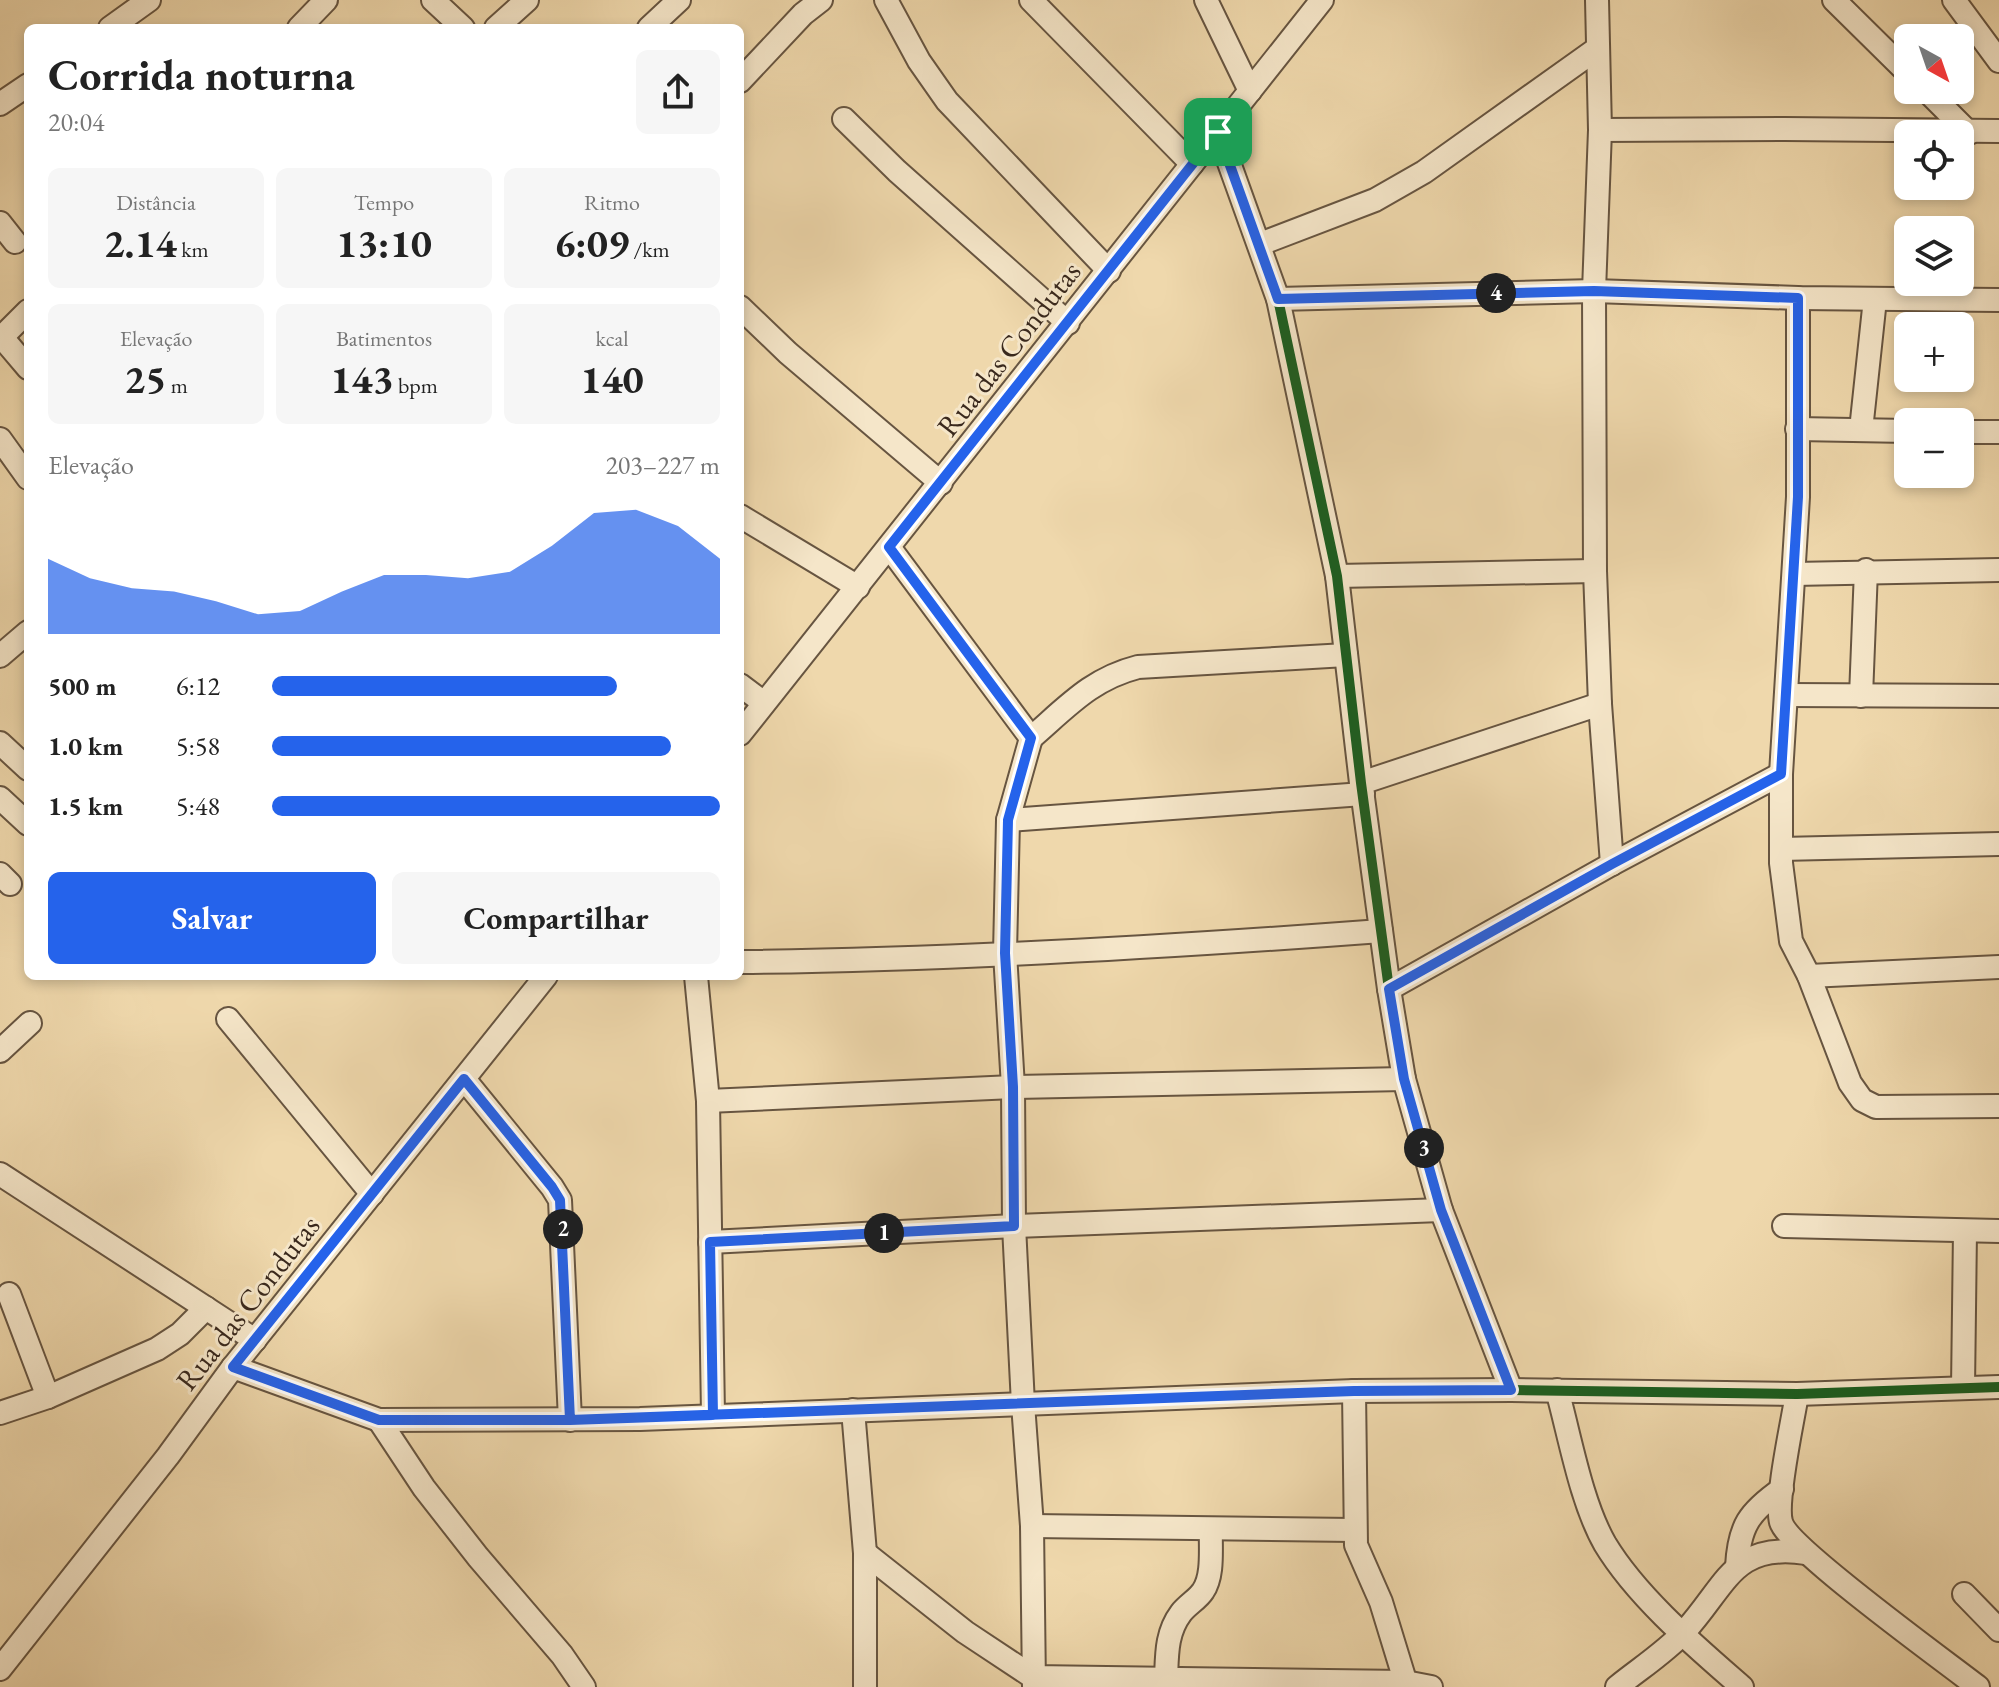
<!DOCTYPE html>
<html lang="pt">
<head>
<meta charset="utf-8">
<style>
  body { margin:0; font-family:"EB Garamond",serif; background:#f6f6f6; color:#222; height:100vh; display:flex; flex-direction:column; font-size:30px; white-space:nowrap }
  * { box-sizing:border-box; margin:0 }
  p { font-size:26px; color:#767676 }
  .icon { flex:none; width:44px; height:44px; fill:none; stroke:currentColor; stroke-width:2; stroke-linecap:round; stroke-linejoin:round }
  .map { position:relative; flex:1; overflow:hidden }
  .sheet { position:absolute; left:24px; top:24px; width:720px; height:956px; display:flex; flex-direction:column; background:#fff; border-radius:12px; box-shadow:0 4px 12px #0003 }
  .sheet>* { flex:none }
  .needle { width:52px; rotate:140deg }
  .buttons { position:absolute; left:1894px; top:24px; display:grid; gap:16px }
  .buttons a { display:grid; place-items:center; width:80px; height:80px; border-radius:12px; background:#fff; box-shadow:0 4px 12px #0003; font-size:40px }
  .pin { position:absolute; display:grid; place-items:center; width:68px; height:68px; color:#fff; margin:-34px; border-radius:16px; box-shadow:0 4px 12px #0006 }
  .km { position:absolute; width:40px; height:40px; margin:-20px; border-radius:50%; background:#222; color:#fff; font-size:22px; line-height:40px; text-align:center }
  .round { display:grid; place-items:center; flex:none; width:84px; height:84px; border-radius:12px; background:#f6f6f6 }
  .overview { display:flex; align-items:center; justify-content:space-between; height:136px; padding:0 24px }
  h1 { font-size:44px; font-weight:700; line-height:60px }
  .metrics { display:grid; grid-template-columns:repeat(3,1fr); gap:12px; height:136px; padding:8px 24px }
  .metrics div { display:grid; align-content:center; border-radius:12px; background:#f6f6f6; text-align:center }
  .metrics b { font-size:40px; font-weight:700 }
  .metrics small { font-size:22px; font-weight:400 }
  .metrics p { font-size:22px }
  .chart { height:224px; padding:16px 24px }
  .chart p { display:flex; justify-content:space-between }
  .chart svg { width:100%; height:144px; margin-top:8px; fill:#2563eb; opacity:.7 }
  .button { display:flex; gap:16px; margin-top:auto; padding:16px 24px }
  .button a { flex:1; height:92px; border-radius:12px; background:#2563eb; color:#fff; font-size:32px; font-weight:700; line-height:92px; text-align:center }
  .button a+a { background:#f6f6f6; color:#222 }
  ul { padding:0 24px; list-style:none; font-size:26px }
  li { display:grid; grid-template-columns:128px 96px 1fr; align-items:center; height:60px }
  li i { height:20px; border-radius:10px; background:#2563eb }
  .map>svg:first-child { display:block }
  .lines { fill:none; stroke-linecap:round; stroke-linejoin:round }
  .minor-casing { stroke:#675541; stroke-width:26 }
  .minor { stroke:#f5e6c9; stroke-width:22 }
  .cycleway-casing { stroke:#f5e6c9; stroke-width:15 }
  .cycleway { stroke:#1b5e20; stroke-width:10 }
  .route-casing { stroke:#fff; stroke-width:16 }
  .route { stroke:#2563eb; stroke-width:10 }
  .labels { text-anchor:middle; stroke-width:6; stroke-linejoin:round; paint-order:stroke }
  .street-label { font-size:30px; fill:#3a291d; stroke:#f5e6c9 }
</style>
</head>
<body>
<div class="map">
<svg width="1999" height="1687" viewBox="0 0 1999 1687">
  <rect width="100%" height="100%" fill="#efd8ac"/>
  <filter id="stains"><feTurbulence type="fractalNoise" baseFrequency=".0025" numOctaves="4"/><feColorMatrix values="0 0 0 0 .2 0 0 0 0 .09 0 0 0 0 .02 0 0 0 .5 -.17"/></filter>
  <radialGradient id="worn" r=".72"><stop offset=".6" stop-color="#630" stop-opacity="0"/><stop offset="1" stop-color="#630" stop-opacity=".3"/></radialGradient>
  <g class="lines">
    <defs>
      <g id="minor">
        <polyline points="433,0 463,28"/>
        <polyline points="886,0 919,61 947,101 1109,271"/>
        <polyline points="1031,0 1192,164"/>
        <polyline points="1206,0 1250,91"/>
        <polyline points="1597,0 1600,130 1594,291 1595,571 1600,704 1612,864"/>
        <polyline points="1834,0 1908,73"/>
        <polyline points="1954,0 1999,61"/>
        <polyline points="110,28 149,0"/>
        <polyline points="299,28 326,0"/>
        <polyline points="496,28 527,0"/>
        <polyline points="649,28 679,0"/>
        <polyline points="740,81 803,14 821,0"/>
        <polyline points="1926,90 1969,133"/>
        <polyline points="0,104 28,85"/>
        <polyline points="844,119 897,171 1068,323"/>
        <polyline points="1600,130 1785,129 1999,131"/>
        <polyline points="1218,132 1278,299 1337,576 1361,783 1389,989 1404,1079 1441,1210 1511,1390"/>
        <polyline points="0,223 15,242"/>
        <polyline points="1260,244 1375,200 1424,172 1598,48"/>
        <polyline points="1798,298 1798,497 1781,774 1781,863 1791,941 1809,976 1850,1083 1862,1100 1876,1107 1999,1106"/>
        <polyline points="1278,299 1594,291 1798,298 1999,300"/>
        <polyline points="740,307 788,353 941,483"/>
        <polyline points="0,335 28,368"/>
        <polyline points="2,337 28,311"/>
        <polyline points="1797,429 1908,431"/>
        <polyline points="1861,430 1875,299"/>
        <polyline points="1960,432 1999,432"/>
        <polyline points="0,439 28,478"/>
        <polyline points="740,516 858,587"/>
        <polyline points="889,547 1031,738 1008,820 1005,953 1013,1087 1014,1226 1023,1404 1032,1526 1034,1687"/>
        <polyline points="1794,574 1999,570"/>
        <polyline points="1337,576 1595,571"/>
        <polyline points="0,656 28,632"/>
        <polyline points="740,685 764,703"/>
        <polyline points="1786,695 1999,696"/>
        <polyline points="1861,696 1866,570"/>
        <polyline points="740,734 1322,0"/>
        <path d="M1031 738C1067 707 1091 679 1138 667L1346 655"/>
        <polyline points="0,743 28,769"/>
        <polyline points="1361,783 1600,704"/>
        <polyline points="0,798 28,824"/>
        <polyline points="1008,820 1363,794"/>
        <polyline points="1781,849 1999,844"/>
        <polyline points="0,874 10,884"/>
        <path d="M740 962C954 960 1168 947 1381 931"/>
        <polyline points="696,976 708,1101 713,1415"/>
        <polyline points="1809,976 1999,967"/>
        <polyline points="1389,989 1612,864 1781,774"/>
        <polyline points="228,1019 372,1194"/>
        <polyline points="0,1051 30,1023"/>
        <polyline points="464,1079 552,1187 560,1200 570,1420"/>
        <polyline points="708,1101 1013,1087 1404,1079"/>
        <polyline points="0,1174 255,1340"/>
        <polyline points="1784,1226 1999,1231"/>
        <polyline points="710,1242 1014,1226 1441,1210"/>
        <polyline points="9,1294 48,1397"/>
        <polyline points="233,1367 379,1420 640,1419 1354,1391 1511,1390 1797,1394 1999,1387"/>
        <polyline points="1963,1388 1965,1231"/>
        <path d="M1557 1390C1570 1437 1581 1502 1605 1544 1637 1597 1695 1646 1742 1687"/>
        <polyline points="1354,1391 1356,1545 1381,1602 1407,1687"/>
        <path d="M1797 1394C1793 1420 1775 1500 1781 1522 1788 1548 1946 1662 1978 1687"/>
        <polyline points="853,1410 865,1553 865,1687"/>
        <polyline points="0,1413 48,1397 157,1349 180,1334 206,1308"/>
        <polyline points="379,1420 424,1488 478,1557 562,1655 584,1687"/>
        <polyline points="1032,1526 1354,1530"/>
        <polyline points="865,1553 965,1632 1033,1677 1405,1682 1431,1687"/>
        <path d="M1737 1567C1739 1526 1749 1512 1782 1489"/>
        <polyline points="1964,1594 1999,1630"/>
        <polyline points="0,1669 168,1456 233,1367 546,976"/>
        <path d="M1166 1679C1167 1655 1166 1633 1181 1613 1187 1605 1198 1599 1203 1591 1214 1575 1210 1547 1211 1529"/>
        <path d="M1617 1687C1639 1669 1666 1652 1685 1631 1727 1585 1733 1542 1806 1553"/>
      </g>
    </defs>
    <use href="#minor" class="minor-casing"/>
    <use href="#minor" class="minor"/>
    <defs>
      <g id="cycleway">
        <polyline points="1218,132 1278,299 1337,576 1361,783 1389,989 1404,1079 1441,1210 1511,1390"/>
        <polyline points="233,1367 379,1420 640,1419 1354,1391 1511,1390 1797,1394 1999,1387"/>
      </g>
    </defs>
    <use href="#cycleway" class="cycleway-casing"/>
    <use href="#cycleway" class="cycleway"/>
  </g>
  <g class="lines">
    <defs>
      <polyline id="route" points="1218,132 889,547 1031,738 1008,820 1005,953 1013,1087 1014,1226 710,1242 713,1415 570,1420 379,1420 233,1367 464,1079 552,1187 560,1200 570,1420 1354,1391 1511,1390 1441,1210 1404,1079 1389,989 1612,864 1781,774 1798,497 1798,298 1594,291 1278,299 1218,132"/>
    </defs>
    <use href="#route" class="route-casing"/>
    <use href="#route" class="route"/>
  </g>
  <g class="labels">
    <g class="street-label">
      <text transform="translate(1009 349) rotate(-52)" y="10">Rua das Condutas</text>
      <text transform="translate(248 1303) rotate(-52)" y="10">Rua das Condutas</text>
    </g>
  </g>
  <rect width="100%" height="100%" filter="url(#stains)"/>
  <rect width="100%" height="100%" fill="url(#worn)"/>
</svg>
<div class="buttons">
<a><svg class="needle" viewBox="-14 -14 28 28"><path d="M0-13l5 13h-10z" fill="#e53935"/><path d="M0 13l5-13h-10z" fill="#767676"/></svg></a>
<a><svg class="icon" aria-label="locate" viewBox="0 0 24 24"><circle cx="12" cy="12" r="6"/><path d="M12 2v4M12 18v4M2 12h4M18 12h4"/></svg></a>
<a><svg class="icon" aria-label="layers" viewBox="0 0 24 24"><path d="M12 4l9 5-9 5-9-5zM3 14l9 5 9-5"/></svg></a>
<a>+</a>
<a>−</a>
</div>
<div class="pin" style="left:1218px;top:132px;background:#1e9e55"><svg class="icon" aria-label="arrive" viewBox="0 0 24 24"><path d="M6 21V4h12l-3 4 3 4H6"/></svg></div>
<b class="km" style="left:884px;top:1233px">1</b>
<b class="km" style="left:563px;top:1229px">2</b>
<b class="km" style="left:1424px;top:1148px">3</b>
<b class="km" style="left:1496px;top:293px">4</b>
<section class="sheet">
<div class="overview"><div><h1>Corrida noturna</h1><p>20:04</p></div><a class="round"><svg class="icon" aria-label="share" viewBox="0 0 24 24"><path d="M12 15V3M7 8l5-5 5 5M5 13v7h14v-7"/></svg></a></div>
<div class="metrics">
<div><p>Distância</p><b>2.14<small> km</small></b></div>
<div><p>Tempo</p><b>13:10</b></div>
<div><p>Ritmo</p><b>6:09<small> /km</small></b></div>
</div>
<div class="metrics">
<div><p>Elevação</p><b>25<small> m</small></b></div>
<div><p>Batimentos</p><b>143<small> bpm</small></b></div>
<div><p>kcal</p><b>140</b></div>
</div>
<div class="chart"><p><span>Elevação</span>203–227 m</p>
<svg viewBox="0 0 160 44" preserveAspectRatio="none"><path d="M0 44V21L10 27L20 30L30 31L40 34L50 38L60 37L70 31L80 26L90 26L100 27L110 25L120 17L130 7L140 6L150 11L160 21V44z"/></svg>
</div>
<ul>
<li><b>500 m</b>6:12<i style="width:77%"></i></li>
<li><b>1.0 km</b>5:58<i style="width:89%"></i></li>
<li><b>1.5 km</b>5:48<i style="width:100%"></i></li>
</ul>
<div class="button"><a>Salvar</a><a>Compartilhar</a></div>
</section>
</div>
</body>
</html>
